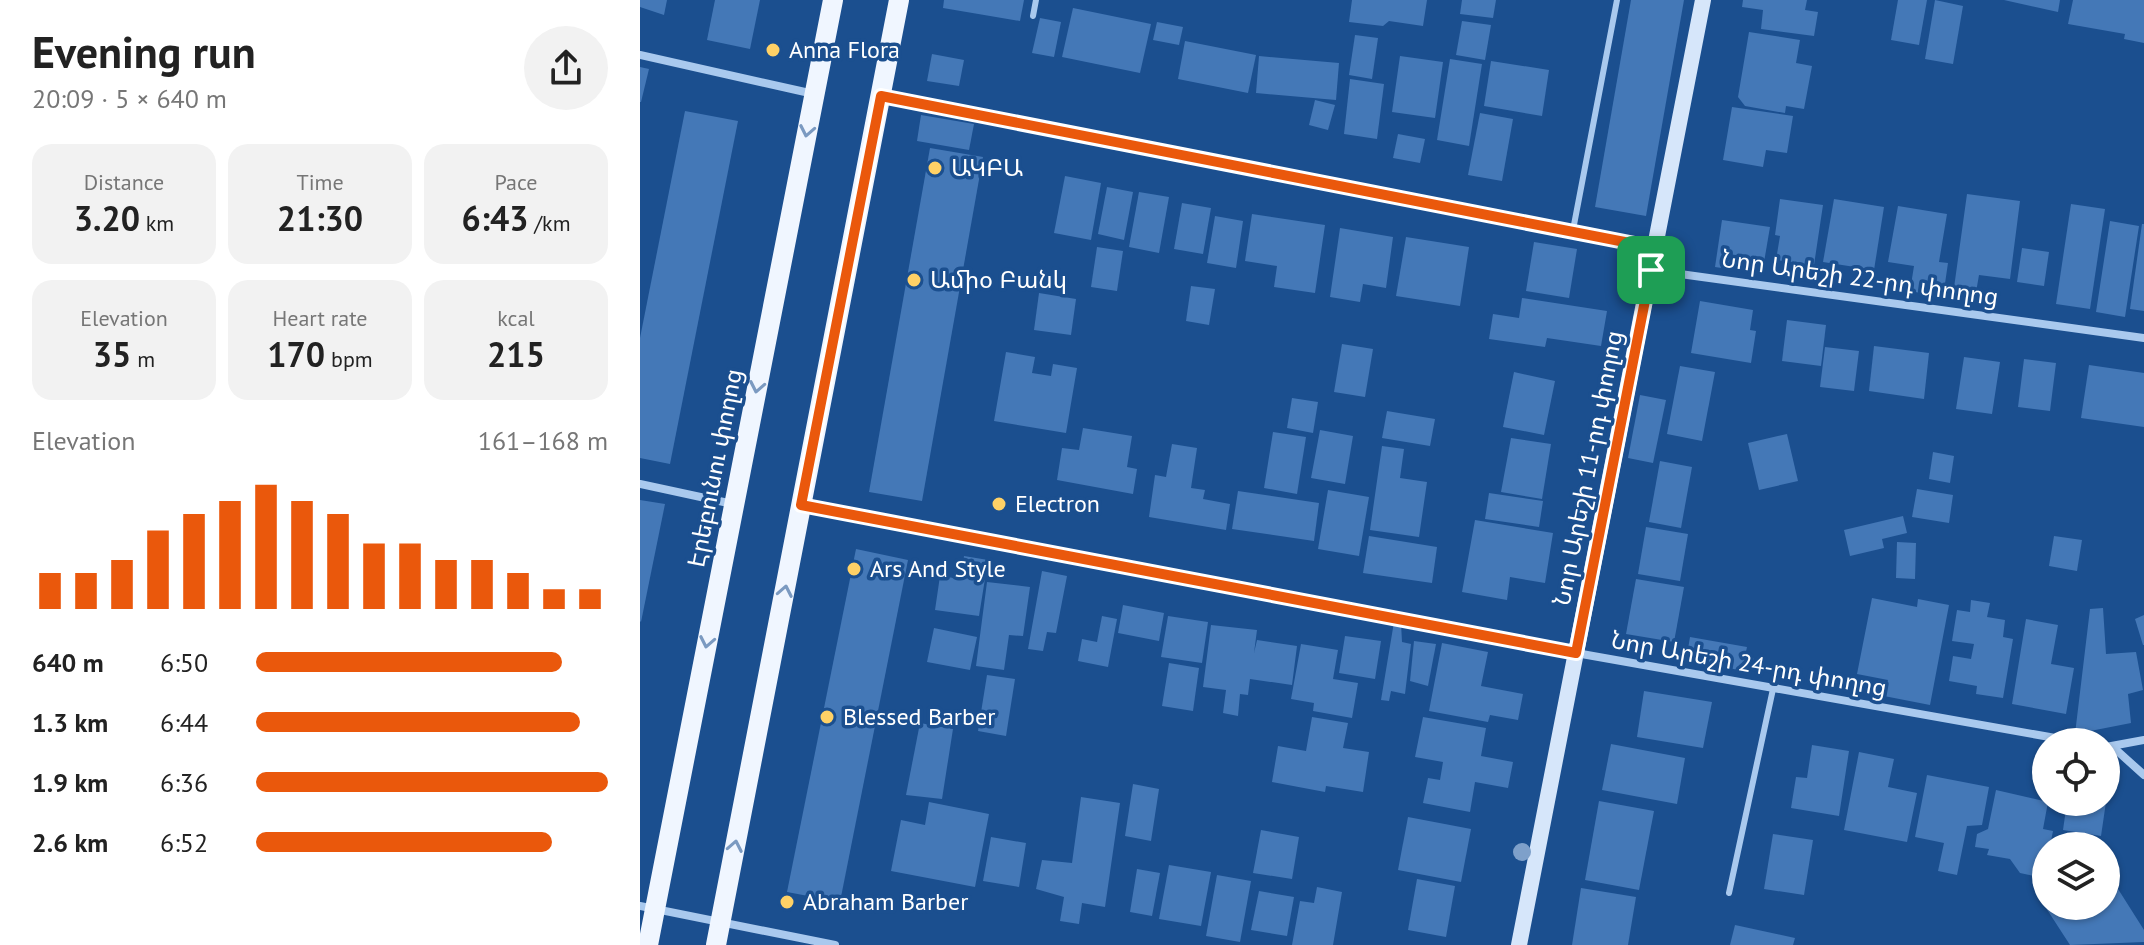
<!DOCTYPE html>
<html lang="en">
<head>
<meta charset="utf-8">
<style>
  body { margin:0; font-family:"PT Sans","Noto Sans Armenian",sans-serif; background:#f2f2f2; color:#222; height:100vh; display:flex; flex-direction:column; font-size:30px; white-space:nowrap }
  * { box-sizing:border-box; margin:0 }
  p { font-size:26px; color:#767676 }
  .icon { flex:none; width:44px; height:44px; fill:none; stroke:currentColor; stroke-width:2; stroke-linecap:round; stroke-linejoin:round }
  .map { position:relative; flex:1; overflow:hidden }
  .details { display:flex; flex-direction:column; background:#fff; width:640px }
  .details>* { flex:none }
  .tools { position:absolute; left:1392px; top:728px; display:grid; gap:16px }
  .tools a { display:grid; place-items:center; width:88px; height:88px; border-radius:50%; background:#fff; box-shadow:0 2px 6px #0004; font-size:40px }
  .pin { position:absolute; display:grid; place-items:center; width:68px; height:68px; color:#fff; margin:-34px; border-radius:16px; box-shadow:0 4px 12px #0006 }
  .round { display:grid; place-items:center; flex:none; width:84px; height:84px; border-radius:42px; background:#f2f2f2 }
  .summary { display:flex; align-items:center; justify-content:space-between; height:136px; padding:0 32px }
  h1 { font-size:44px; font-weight:800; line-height:60px }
  .metrics { display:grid; grid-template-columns:repeat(3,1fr); gap:12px; height:136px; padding:8px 32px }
  .metrics div { display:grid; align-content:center; border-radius:20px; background:#f2f2f2; text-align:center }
  .metrics b { font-size:34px; font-weight:800 }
  .metrics small { font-size:22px; font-weight:400 }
  .metrics p { font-size:22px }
  .chart { height:224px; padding:16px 32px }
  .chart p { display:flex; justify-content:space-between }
  .chart svg { width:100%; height:144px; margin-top:8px; stroke:#ea580c; stroke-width:6 }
  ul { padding:0 32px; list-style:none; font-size:26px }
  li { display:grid; grid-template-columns:128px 96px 1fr; align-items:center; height:60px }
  li i { height:20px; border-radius:10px; background:#ea580c }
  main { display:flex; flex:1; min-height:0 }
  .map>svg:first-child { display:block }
  .building { fill:#4478b7 }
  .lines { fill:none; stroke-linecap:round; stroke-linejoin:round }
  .lane { stroke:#a9c9ee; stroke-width:6 }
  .street { stroke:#a9c9ee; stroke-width:8 }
  .secondary { stroke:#d6e6fa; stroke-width:16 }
  .primary { stroke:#f0f6ff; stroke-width:20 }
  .tree { fill:#7ea0ca }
  .oneway { stroke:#7b9ac1 }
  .route-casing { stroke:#fff; stroke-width:16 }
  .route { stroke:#ea580c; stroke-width:10 }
  .poi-dot { fill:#ffd166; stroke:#1b4f8f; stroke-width:3 }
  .labels { text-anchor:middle; stroke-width:7; stroke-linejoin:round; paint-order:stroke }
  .poi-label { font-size:24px; fill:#fff; stroke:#1b4f8f; text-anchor:start }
  .street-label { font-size:24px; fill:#fff; stroke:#1b4f8f }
</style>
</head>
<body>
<main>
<section class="details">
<div class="summary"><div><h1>Evening run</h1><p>20:09 · 5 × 640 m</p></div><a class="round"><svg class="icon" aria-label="share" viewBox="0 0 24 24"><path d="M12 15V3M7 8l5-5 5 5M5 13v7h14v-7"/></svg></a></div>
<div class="metrics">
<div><p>Distance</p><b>3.20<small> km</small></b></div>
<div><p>Time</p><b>21:30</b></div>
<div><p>Pace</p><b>6:43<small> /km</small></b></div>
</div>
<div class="metrics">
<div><p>Elevation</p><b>35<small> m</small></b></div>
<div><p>Heart rate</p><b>170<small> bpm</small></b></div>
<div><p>kcal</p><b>215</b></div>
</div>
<div class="chart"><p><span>Elevation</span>161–168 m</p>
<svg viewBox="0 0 160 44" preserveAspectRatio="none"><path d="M5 44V33M15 44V33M25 44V29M35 44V20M45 44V15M55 44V11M65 44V6M75 44V11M85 44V15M95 44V24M105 44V24M115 44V29M125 44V29M135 44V33M145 44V38M155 44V38"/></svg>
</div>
<ul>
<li><b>640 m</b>6:50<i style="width:87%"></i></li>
<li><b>1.3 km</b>6:44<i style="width:92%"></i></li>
<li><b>1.9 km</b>6:36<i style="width:100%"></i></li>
<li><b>2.6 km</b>6:52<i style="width:84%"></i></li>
</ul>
</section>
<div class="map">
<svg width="1504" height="945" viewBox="0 0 1504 945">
  <rect width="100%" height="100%" fill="#1b4f8f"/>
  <g class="building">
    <polygon points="0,0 27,0 24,15 0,7"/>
    <polygon points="75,0 120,0 110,49 67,40"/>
    <polygon points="304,0 384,0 380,21 303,8"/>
    <polygon points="712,0 787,0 783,26 749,21 743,26 709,22"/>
    <polygon points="822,0 856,0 853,18 820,14"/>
    <polygon points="991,0 1044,0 1006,216 955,207"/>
    <polygon points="1103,0 1167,0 1165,10 1178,12 1174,36 1121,29 1123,10 1102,7"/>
    <polygon points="1258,0 1287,0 1279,45 1251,40"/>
    <polygon points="1295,0 1323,6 1313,64 1285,59"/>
    <polygon points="1364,0 1420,0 1418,12"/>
    <polygon points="1433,0 1504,0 1504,43 1484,39 1485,34 1428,24"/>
    <polygon points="433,8 511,24 500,73 422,57"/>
    <polygon points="400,18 421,22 414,57 392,53"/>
    <polygon points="822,21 851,25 845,60 816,55"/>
    <polygon points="517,22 543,27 539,45 513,40"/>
    <polygon points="1109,32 1160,40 1156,63 1172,66 1164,109 1146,106 1145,113 1105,106 1098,97"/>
    <polygon points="715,35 738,38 732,79 709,75"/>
    <polygon points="545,41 616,55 608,93 538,79"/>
    <polygon points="292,54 324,60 319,86 287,81"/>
    <polygon points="619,56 699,63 696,100 616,93"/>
    <polygon points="760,56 803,62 795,118 752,112"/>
    <polygon points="810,59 842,64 829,146 797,140"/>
    <polygon points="851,61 909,70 902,116 844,106"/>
    <polygon points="0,67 9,69 1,102 0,102"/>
    <polygon points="710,79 744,84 737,139 704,134"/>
    <polygon points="675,100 695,105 688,130 669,125"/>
    <polygon points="1092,107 1153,116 1147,153 1126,150 1123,167 1083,160"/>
    <polygon points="45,111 98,121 30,464 0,458 0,338"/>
    <polygon points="840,113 873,119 862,181 828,175"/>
    <polygon points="281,115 334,124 329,150 277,141"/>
    <polygon points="758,134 785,139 780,163 753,158"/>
    <polygon points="290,148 343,157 282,501 229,492"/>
    <polygon points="425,176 461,183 451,240 414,233"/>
    <polygon points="467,187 493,192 484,240 458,234"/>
    <polygon points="499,192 529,197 519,253 489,247"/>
    <polygon points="1327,194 1380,201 1370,279 1339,275 1335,298 1313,295"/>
    <polygon points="1140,199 1183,205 1174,265 1136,260 1140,236 1135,235"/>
    <polygon points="1194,199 1244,207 1234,270 1183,262"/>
    <polygon points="542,203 571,208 563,254 534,249"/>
    <polygon points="1431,204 1465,209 1450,309 1416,304"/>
    <polygon points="1258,206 1307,214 1299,262 1308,263 1303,297 1270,291 1274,266 1248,262"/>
    <polygon points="612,214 685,225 675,293 634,287 637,266 605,261"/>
    <polygon points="575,216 603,221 596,268 567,263"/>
    <polygon points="1082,220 1130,227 1122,274 1075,267"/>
    <polygon points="1470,221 1499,226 1485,317 1456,312"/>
    <polygon points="1502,224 1504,224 1504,311 1490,309"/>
    <polygon points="700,228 753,237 746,288 723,284 720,302 690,297"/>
    <polygon points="766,237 829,247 820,306 756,296"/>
    <polygon points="894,242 937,249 929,298 886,291"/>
    <polygon points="457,247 483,251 477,291 451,287"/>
    <polygon points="1382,248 1409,252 1404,286 1377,282"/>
    <polygon points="551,286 575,289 569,325 546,321"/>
    <polygon points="399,293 436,299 431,335 394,330"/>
    <polygon points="882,298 967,311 961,346 907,338 905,347 849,339 853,314 879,318"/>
    <polygon points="1060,301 1113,310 1110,330 1116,331 1111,363 1051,353"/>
    <polygon points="1147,320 1186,325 1181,366 1142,361"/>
    <polygon points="702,344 733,349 725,397 694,392"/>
    <polygon points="1234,346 1289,353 1284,399 1229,391"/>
    <polygon points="1185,347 1219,351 1214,391 1180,387"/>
    <polygon points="366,352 395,357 392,373 411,376 413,364 437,368 426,433 354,421"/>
    <polygon points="1324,357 1360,362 1352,414 1316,409"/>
    <polygon points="1384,359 1416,363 1410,411 1378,407"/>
    <polygon points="1449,365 1504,373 1504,427 1441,418"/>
    <polygon points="1040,366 1075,372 1062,441 1027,434"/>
    <polygon points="874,372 915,381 904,435 863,427"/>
    <polygon points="1000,395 1026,400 1013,463 988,458"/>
    <polygon points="652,398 678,402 673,433 647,428"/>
    <polygon points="747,411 795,419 790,446 742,438"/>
    <polygon points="443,428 492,436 487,467 497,469 493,494 417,480 422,448 439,450"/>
    <polygon points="680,430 713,436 705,484 671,478"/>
    <polygon points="633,432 666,437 657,494 624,488"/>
    <polygon points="1147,434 1158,481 1119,490 1108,443"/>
    <polygon points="871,438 911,444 902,499 861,492"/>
    <polygon points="532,444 557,448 551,488 565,490 563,499 590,504 586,530 509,517 515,475 526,477"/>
    <polygon points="742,446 764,449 760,478 787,482 779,537 730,530"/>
    <polygon points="1293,452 1314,456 1310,483 1289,479"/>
    <polygon points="1020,461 1052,467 1041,528 1009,522"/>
    <polygon points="1277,489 1313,495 1309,523 1272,517"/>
    <polygon points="688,490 729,497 719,556 678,549"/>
    <polygon points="598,491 679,503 674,541 592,529"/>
    <polygon points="849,493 903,501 899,527 845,519"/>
    <polygon points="0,500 25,504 1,622 0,621"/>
    <polygon points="1263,516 1267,533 1242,539 1244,548 1210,556 1204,530"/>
    <polygon points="835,520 913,533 905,583 870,577 867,600 822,592"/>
    <polygon points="1006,527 1048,534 1040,581 998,574"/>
    <polygon points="729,536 797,547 792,583 723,573"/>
    <polygon points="1414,536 1442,540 1437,571 1409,566"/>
    <polygon points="1257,542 1276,543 1275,579 1256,578"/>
    <polygon points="216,549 268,560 200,902 147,892"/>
    <polygon points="324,556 348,560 339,616 295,610 300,576 321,579"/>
    <polygon points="402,571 427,576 416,633 407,632 403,651 388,649"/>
    <polygon points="996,579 1044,587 1034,642 986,634"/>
    <polygon points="347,582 390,587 383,636 369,635 364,670 336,666"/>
    <polygon points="1232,598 1277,607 1278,599 1309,605 1290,705 1244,696 1248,680 1217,674"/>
    <polygon points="1331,600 1350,603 1347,617 1365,620 1363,637 1373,639 1363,698 1336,694 1337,686 1309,681 1313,656 1331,659 1334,644 1312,641 1317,610 1330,612"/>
    <polygon points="483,605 524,613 519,641 478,633"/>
    <polygon points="1463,608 1466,654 1496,652 1503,690 1488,694 1491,723 1435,734 1450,609"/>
    <polygon points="1504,615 1504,645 1503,645 1495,619"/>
    <polygon points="462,616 477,619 468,667 438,661 442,639 457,642"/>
    <polygon points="528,616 568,622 562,663 521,657"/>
    <polygon points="1386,619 1418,625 1411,664 1434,668 1426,714 1372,704"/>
    <polygon points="754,622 761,623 762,642 771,644 765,694 751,691 749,701 741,700"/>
    <polygon points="571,625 617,630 614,653 617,640 657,646 652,685 610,679 608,695 600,694 598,716 583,713 586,690 563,687"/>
    <polygon points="294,628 337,637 330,670 287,662"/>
    <polygon points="705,636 741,641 735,679 699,673"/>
    <polygon points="1050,637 1107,647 1105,656 1114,658 1111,672 1046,661"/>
    <polygon points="774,641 796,644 788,686 770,681"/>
    <polygon points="802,643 848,652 841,686 883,694 878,720 850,715 848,722 789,711"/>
    <polygon points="661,644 698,650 693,679 718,683 712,718 673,711 674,703 651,699"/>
    <polygon points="529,663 559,668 553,711 522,706"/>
    <polygon points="347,675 375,679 366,736 338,731"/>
    <polygon points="1004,691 1072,702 1063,748 997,737"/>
    <polygon points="672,717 708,723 703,748 729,752 723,792 686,786 685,792 632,782 638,746 666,751"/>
    <polygon points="783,717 846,728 841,756 873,762 868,788 835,782 830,812 783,803 788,778 800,780 803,762 775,757"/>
    <polygon points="280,723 313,729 302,799 266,795"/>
    <polygon points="971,744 1045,758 1037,804 962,790"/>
    <polygon points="1172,745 1209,751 1199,816 1151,808 1156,777 1167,778"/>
    <polygon points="1219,752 1254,759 1248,787 1277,793 1267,842 1204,830"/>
    <polygon points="1287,775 1349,787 1342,825 1327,826 1317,875 1298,871 1304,843 1275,837"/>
    <polygon points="493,784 519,789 511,841 485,836"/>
    <polygon points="1356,790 1408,802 1403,829 1413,831 1410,846 1406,846 1404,878 1380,873 1370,859 1347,855 1349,849 1335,847 1337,834 1348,829"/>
    <polygon points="441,797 480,803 465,907 442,903 439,924 420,921 424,897 396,889 402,860 432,863"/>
    <polygon points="959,801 1014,811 999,890 945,880"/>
    <polygon points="289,802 349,814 335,887 251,871 261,820 285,825"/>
    <polygon points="1427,802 1466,802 1461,836 1423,830"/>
    <polygon points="768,817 831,829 821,882 758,870"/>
    <polygon points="621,830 659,837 652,879 613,873"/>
    <polygon points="1133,834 1173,840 1164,895 1124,889"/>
    <polygon points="351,837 386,843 379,887 343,881"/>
    <polygon points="529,865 571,872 561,926 519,919"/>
    <polygon points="497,869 520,873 512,916 490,912"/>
    <polygon points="1466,870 1504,930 1504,942 1430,945 1397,894 1406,889 1406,906 1466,906"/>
    <polygon points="577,875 611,881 600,942 566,936"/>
    <polygon points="777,879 815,886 806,937 768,930"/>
    <polygon points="677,887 702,892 693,945 652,945 660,901 674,903"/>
    <polygon points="941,888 996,897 988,945 932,945"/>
    <polygon points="619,891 654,897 647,936 611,930"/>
    <polygon points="1095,925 1155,938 1153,945 1090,945"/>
  </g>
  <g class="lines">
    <g class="lane">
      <polyline points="393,16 396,0"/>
      <polyline points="933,230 977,0"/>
      <polyline points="1089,893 1133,689"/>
    </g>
    <g class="street">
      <polyline points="0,55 174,94"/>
      <polyline points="241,96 1000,245 1011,270 1504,338"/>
      <polyline points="0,484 93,504"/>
      <polyline points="162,506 936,653 1438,742"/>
      <polyline points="1466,747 1504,740"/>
      <polyline points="1474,748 1504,775"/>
      <polyline points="0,906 195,945"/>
    </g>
    <polyline class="secondary" points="879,945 1063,0"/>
    <g class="primary">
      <polyline points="8,945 193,0"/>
      <polyline points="76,945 259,0"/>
    </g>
  </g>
  <circle class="tree" cx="882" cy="852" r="9"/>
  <defs><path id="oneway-chevron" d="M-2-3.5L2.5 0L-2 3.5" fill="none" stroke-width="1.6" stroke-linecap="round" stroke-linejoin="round" transform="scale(2)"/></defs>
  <g class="oneway">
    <use href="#oneway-chevron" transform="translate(167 131) rotate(101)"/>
    <use href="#oneway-chevron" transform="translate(117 387) rotate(101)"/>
    <use href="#oneway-chevron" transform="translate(145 591) rotate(-79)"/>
    <use href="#oneway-chevron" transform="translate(67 642) rotate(101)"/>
    <use href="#oneway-chevron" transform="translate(95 846) rotate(-79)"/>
  </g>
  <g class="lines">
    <defs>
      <polygon id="route" points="241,96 1000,245 1011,270 936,653 161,505"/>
    </defs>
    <use href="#route" class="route-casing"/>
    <use href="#route" class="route"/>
  </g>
  <g class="poi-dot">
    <circle cx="133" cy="50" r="8"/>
    <circle cx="295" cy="168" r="8"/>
    <circle cx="274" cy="280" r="8"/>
    <circle cx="359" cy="504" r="8"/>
    <circle cx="214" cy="569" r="8"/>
    <circle cx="187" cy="717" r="8"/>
    <circle cx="147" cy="902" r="8"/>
  </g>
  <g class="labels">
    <g class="poi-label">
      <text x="149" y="58">Anna Flora</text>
      <text x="311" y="176">ԱԿԲԱ</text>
      <text x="290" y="288">Ամիօ Բանկ</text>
      <text x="375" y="512">Electron</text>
      <text x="230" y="577">Ars And Style</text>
      <text x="203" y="725">Blessed Barber</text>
      <text x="163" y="910">Abraham Barber</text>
    </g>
    <g class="street-label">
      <text transform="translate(1220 278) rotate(8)" y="8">Նոր Արեշի 22-րդ փողոց</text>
      <text transform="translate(75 468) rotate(-79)" y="8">Էրեբունու փողոց</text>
      <text transform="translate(948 468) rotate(-79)" y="8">Նոր Արեշի 11-րդ փողոց</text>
      <text transform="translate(1109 664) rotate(10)" y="8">Նոր Արեշի 24-րդ փողոց</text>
    </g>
  </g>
</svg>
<div class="tools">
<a><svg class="icon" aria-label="locate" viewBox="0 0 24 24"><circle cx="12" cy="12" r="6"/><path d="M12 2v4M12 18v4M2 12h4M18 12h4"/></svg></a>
<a><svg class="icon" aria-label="layers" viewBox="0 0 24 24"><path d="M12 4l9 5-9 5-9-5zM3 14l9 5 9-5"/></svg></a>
</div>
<div class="pin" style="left:1011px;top:270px;background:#1e9e55"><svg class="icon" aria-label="arrive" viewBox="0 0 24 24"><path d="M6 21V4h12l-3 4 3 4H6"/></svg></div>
</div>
</main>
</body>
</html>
